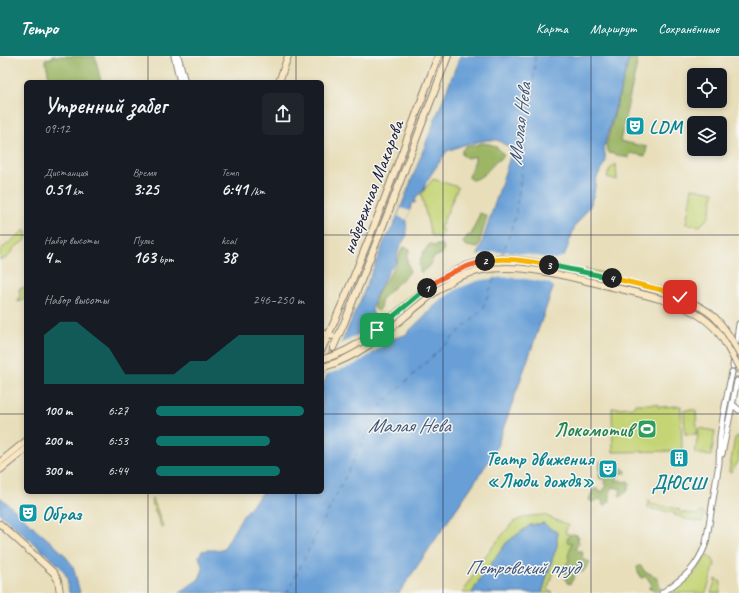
<!DOCTYPE html>
<html lang="ru">
<head>
<meta charset="utf-8">
<style>
  body { margin:0; font-family:Caveat,sans-serif; background:#20242c; color:#f1f3f6; height:100vh; display:flex; flex-direction:column; font-size:15px; white-space:nowrap }
  * { box-sizing:border-box; margin:0 }
  p { font-size:13px; color:#9ea1a6 }
  .icon { flex:none; width:22px; height:22px; fill:none; stroke:currentColor; stroke-width:2; stroke-linecap:round; stroke-linejoin:round }
  .map { position:relative; flex:1; overflow:hidden }
  .drawer { position:absolute; left:24px; top:24px; width:300px; height:414px; display:flex; flex-direction:column; background:#171b24; border-radius:6px; box-shadow:0 2px 6px #0003 }
  .drawer>* { flex:none }
  .tools { position:absolute; left:687px; top:12px; display:grid; gap:8px }
  .tools a { display:grid; place-items:center; width:40px; height:40px; border-radius:6px; background:#171b24; box-shadow:0 2px 6px #0003; font-size:20px }
  .pin { position:absolute; display:grid; place-items:center; width:34px; height:34px; color:#fff; margin:-17px; border-radius:8px; box-shadow:0 2px 6px #0006 }
  .km { position:absolute; width:20px; height:20px; margin:-10px; border-radius:50%; background:#222; color:#fff; font-size:11px; line-height:20px; text-align:center }
  .round { display:grid; place-items:center; flex:none; width:42px; height:42px; border-radius:6px; background:#20242c }
  .head { display:flex; align-items:center; justify-content:space-between; height:68px; padding:0 20px }
  h1 { font-size:22px; font-weight:700; line-height:30px }
  .figures { display:grid; grid-template-columns:repeat(3,1fr); gap:6px; height:68px; padding:4px 20px }
  .figures div { display:grid; align-content:center }
  .figures b { font-size:17px; font-weight:700 }
  .figures small { font-size:11px; font-weight:400 }
  .figures p { font-size:11px }
  .chart { height:112px; padding:8px 20px }
  .chart p { display:flex; justify-content:space-between }
  .chart svg { width:100%; height:72px; margin-top:4px; fill:#0f766e; opacity:.7 }
  ul { padding:0 20px; list-style:none; font-size:13px }
  li { display:grid; grid-template-columns:64px 48px 1fr; align-items:center; height:30px }
  li i { height:10px; border-radius:5px; background:#0f766e }
  header { display:flex; align-items:center; gap:24px; box-sizing:border-box; height:56px; padding:0 20px; background:#0f766e; color:#fff }
  header strong { font-size:19px }
  nav { display:flex; gap:22px; margin-inline-start:auto; font-size:14px }
  .map>svg:first-child { display:block }
  .green { fill:#c5d475; stroke:#747b58 }
  .forest { fill:#9cb666; stroke:#5f6c50 }
  .water { fill:#689fd6; stroke:#456088; fill-rule:evenodd }
  .pier { fill:#e8deba }
  .lines { fill:none; stroke-linecap:round; stroke-linejoin:round }
  .ferry { stroke:#3e5479; stroke-width:1; stroke-dasharray:5 4; stroke-linecap:butt }
  .tertiary-tunnel { stroke:#c0b8a1; stroke-width:5; stroke-dasharray:5 2.5; stroke-linecap:butt }
  .secondary-tunnel { stroke:#c0b8a1; stroke-width:6; stroke-dasharray:6 3; stroke-linecap:butt }
  .tertiary-casing { stroke:#85807a; stroke-width:7 }
  .secondary-casing { stroke:#85807a; stroke-width:8 }
  .tertiary { stroke:#fff; stroke-width:5 }
  .secondary { stroke:#f9e7c3; stroke-width:6 }
  .secondary-bridge-casing { stroke:#85807a; stroke-width:8; stroke-linecap:butt }
  .secondary-bridge { stroke:#f9e7c3; stroke-width:6 }
  .split-1-casing { stroke:#fff; stroke-width:8 }
  .split-2-casing { stroke:#fff; stroke-width:8 }
  .split-3-casing { stroke:#fff; stroke-width:8 }
  .split-4-casing { stroke:#fff; stroke-width:8 }
  .split-5-casing { stroke:#fff; stroke-width:8 }
  .split-1 { stroke:#22a559; stroke-width:5 }
  .split-2 { stroke:#f0652b; stroke-width:5 }
  .split-3 { stroke:#f5b400; stroke-width:5 }
  .split-4 { stroke:#22a559; stroke-width:5 }
  .split-5 { stroke:#f5b400; stroke-width:5 }
  .grid { fill:none; stroke:#22223b; stroke-width:1; stroke-opacity:0.55 }
  .labels { text-anchor:middle; stroke-width:3; stroke-linejoin:round; paint-order:stroke }
  .culture-label { font-size:19px; font-weight:bold; fill:#0d838f; stroke:#f6f6f2; text-anchor:start }
  .street-label { font-size:19px; fill:#22223b; stroke:#f6f6f2 }
  .leisure-label { font-size:19px; font-weight:bold; fill:#27864d; stroke:#f6f6f2; text-anchor:end }
  .water-label { font-size:20px; font-style:italic; fill:#3e5479; stroke:#f6f6f2 }
</style>
</head>
<body>
<header>
<strong>Tempo</strong>
<nav><a>Карта</a><a>Маршрут</a><a>Сохранённые</a></nav>
</header>
<div class="map">
<svg width="739" height="537" viewBox="0 0 739 537">
  <rect width="100%" height="100%" fill="#f6f6f2"/>
  <filter id="ink" filterUnits="userSpaceOnUse"><feTurbulence type="fractalNoise" baseFrequency=".025" numOctaves="2"/><feDisplacementMap in="SourceGraphic" scale="8" xChannelSelector="R" yChannelSelector="G"/><feConvolveMatrix kernelMatrix="1 2 1 2 8 2 1 2 1" color-interpolation-filters="sRGB"/></filter>
  <filter id="wash" filterUnits="userSpaceOnUse"><feTurbulence type="fractalNoise" baseFrequency=".012" numOctaves="4" result="noise"/><feDisplacementMap in="SourceGraphic" scale="16" xChannelSelector="R" yChannelSelector="G"/><feGaussianBlur stdDeviation="0.9" result="paint"/><feColorMatrix in="noise" values="0 0 0 0 0 0 0 0 0 0 0 0 0 0 0 0 0 1.4 0 .05"/><feComposite in="paint" operator="in"/></filter>
  <g filter="url(#wash)">
    <rect width="100%" height="100%" fill="#e8deba"/>
    <g class="green">
      <polygon points="616,108 617,124 607,121 610,113"/>
      <polygon points="433,123 458,131 440,173 444,175 440,182 431,179 421,138"/>
      <polygon points="692,132 714,136 709,161 700,170 686,168"/>
      <polygon points="26,173 26,184 15,191 7,202 0,204 0,194"/>
      <polygon points="585,213 633,224 631,232 583,220"/>
      <polygon points="26,231 26,244 23,242 23,244 18,246 20,238 19,233"/>
      <polygon points="635,348 658,348 658,351 681,350 682,395 613,396 612,352 634,351"/>
      <polygon points="684,354 696,354 697,378 685,378"/>
      <polygon points="699,372 715,375 711,400 695,397"/>
      <polygon points="737,380 739,381 739,405 731,416 729,416 735,382"/>
      <polygon points="153,443 163,470 161,471 151,444"/>
      <polygon points="648,444 650,444 650,448 679,453 679,456 699,459 700,456 704,457 702,466 684,463 682,461 674,459 675,457 647,452"/>
      <polygon points="544,459 568,469 565,477 570,479 575,478 577,479 579,481 566,516 555,512 547,534 553,537 542,537 552,504 557,490 557,476 549,472 544,467 530,469 507,486 480,523 472,537 463,537 482,504 513,466 529,460"/>
      <path d="M706 500 712 502 715 508 706 537H670C686 526 697 518 706 500Z"/>
      <polygon points="716,523 721,526 720,537 711,537"/>
    </g>
    <g class="forest">
      <polygon points="52,0 95,0 101,26 50,26 45,3 52,2"/>
      <polygon points="629,2 638,3 620,85 647,91 645,100 630,97 629,102 609,97 606,90"/>
      <path d="M483 87C493 88 499 91 504 100 500 103 496 105 493 109 486 116 481 123 471 124L469 121 475 104V100L467 102 462 99V94L466 90H472Z"/>
      <polygon points="480,157 487,160 478,192 467,190 463,187 467,180 471,179"/>
      <path d="M430 188 434 190 442 188 444 191 442 198 434 201 429 210 421 217C416 208 423 195 430 188Z"/>
      <path d="M403 191 410 193C404 204 408 205 410 216L382 242 380 253 378 255 375 253C372 237 392 219 397 205 400 200 400 196 403 191Z"/>
      <path d="M601 405 603 406 601 419 605 420 606 422 610 423 611 419 616 416V412H622L626 415V417H619L616 425 621 424 622 426 628 425 630 429 626 436 621 441 619 440 621 433 612 431C611 435 609 440 610 445L606 449H603L602 445 600 443 591 446 589 443 594 433H598L600 436 603 435 607 429 604 428 605 425 603 423H600L599 422 600 406Z"/>
      <polygon points="572,478 578,480 577,484 580,487 576,491 576,493 578,495 582,495 583,498 582,501 583,503 590,506 583,516 577,516 570,528 567,527 565,520 566,516 562,513 562,511 566,509 569,504 568,500 572,487 567,486 568,481"/>
      <polygon points="638,510 641,510 645,516 649,517 657,522 661,533 656,536 653,533 648,532 652,529 646,520 642,522 640,521 637,512"/>
    </g>
    <g class="water">
      <path d="M460 0H630L604 91 606 105 596 123 594 137 590 150 575 170 495 396 399 537H179L199 523 203 513 199 500 202 495 208 494H223L242 461 263 436H322V331L361 243 385 184 394 169ZM486 84H497L509 91 511 98 478 199 459 220 444 241 405 279 385 285 372 255 374 243 389 214 396 206 399 192 407 179 406 166 412 147H415V143L417 140 424 134 426 126 447 95 466 88H469Z"/>
      <polygon points="0,441 63,497 73,510 80,537 69,537 67,521 61,511 0,458"/>
      <polygon points="544,467 549,472 557,476 557,490 552,504 542,537 472,537 480,523 507,486 531,469"/>
    </g>
    <g class="pier">
      <polygon points="401,152 410,155 407,164 398,160"/>
      <polygon points="493,196 513,196 554,203 566,200 555,232 549,227 532,224 511,221 495,222 477,225 459,232 434,248 443,239 473,201"/>
      <polygon points="378,263 386,283 395,280 370,299 354,309 325,319 339,289 358,279"/>
    </g>
    <g class="lines">
      <g class="ferry">
        <polyline points="502,200 515,162 532,44 535,0"/>
        <polyline points="287,537 382,348 483,253 496,216"/>
      </g>
    </g>
  </g>
  <g filter="url(#ink)">
    <g class="lines">
      <polyline class="tertiary-tunnel" points="737,325 739,296"/>
      <polyline class="secondary-tunnel" points="322,317 333,292"/>
      <defs>
        <g id="tertiary">
          <polyline points="174,0 180,26"/>
          <polyline points="178,0 185,26"/>
          <polyline points="733,310 739,268"/>
          <polyline points="732,348 739,354"/>
          <polyline points="722,398 737,325"/>
          <path d="M662 537C685 521 696 514 706 487L719 407 720 381 724 355 732 316"/>
        </g>
        <g id="secondary">
          <polyline points="279,26 288,0"/>
          <polyline points="322,277 332,280"/>
          <polyline points="333,292 345,265 390,152 448,0"/>
          <path d="M322 293C366 198 401 98 438 0"/>
          <polyline points="0,406 26,385"/>
          <polyline points="0,414 26,393"/>
          <polyline points="0,468 54,517 58,524 60,537"/>
        </g>
      </defs>
      <use href="#tertiary" class="tertiary-casing"/>
      <use href="#secondary" class="secondary-casing"/>
      <use href="#tertiary" class="tertiary"/>
      <use href="#secondary" class="secondary"/>
      <defs>
        <g id="secondary-bridge">
          <path d="M322 303C346 298 367 283 385 267 417 240 450 208 494 203 507 202 520 204 533 206L666 235C681 241 698 248 711 258 723 268 731 283 739 296"/>
          <path d="M324 311C365 299 391 271 424 245 434 237 445 228 456 222 499 203 544 215 587 225 613 231 639 237 664 244 684 250 704 259 718 276 726 287 732 300 739 311"/>
        </g>
      </defs>
      <use href="#secondary-bridge" class="secondary-bridge-casing"/>
      <use href="#secondary-bridge" class="secondary-bridge"/>
    </g>
  </g>
  <g class="lines" filter="url(#ink)">
    <defs>
      <polyline id="split-1" points="377,274 427,232"/>
      <path id="split-2" d="M427 232C444 219 464 210 485 205"/>
      <path id="split-3" d="M485 205C506 201 528 205 549 209"/>
      <polyline id="split-4" points="549,209 612,222"/>
      <polyline id="split-5" points="612,222 666,235 680,241"/>
    </defs>
    <use href="#split-1" class="split-1-casing"/>
    <use href="#split-2" class="split-2-casing"/>
    <use href="#split-3" class="split-3-casing"/>
    <use href="#split-4" class="split-4-casing"/>
    <use href="#split-5" class="split-5-casing"/>
    <use href="#split-1" class="split-1"/>
    <use href="#split-2" class="split-2"/>
    <use href="#split-3" class="split-3"/>
    <use href="#split-4" class="split-4"/>
    <use href="#split-5" class="split-5"/>
  </g>
  <path class="grid" d="M148 0V26M296 0V26M443 0V537M591 0V537M0 179H26M322 179H739M0 358H26M322 358H739M148 436V537M296 436V537"/>
  <defs>
    <symbol id="theatre-square" viewBox="-11 -11 22 22"><rect x="-9" y="-9" width="18" height="18" rx="4" fill="#0f9aa8" stroke="#f6f6f2"/><path d="M-5-5.5Q0-4 5-5.5V0Q5 5 0 6Q-5 5-5 0ZM-3.3-2.5H-1v1.5H-3.3ZM1-2.5H3.3v1.5H1ZM-2.8 1Q0 5.5 2.8 1Z" fill="#fff"/></symbol>
    <symbol id="stadium-square" viewBox="-11 -11 22 22"><rect x="-9" y="-9" width="18" height="18" rx="4" fill="#2e9e5b" stroke="#f6f6f2"/><path d="M0-5a6.5 5 0 1 0 0 10a6.5 5 0 1 0 0-10ZM-3.5-1.8h7v3.6h-7Z" fill="#fff"/></symbol>
    <symbol id="building-square" viewBox="-11 -11 22 22"><rect x="-9" y="-9" width="18" height="18" rx="4" fill="#0f9aa8" stroke="#f6f6f2"/><path d="M-4-6H4V6H1V3H-1V6H-4ZM-2.5-4.3h1.7v1.8h-1.7ZM.8-4.3h1.7v1.8H.8ZM-2.5-1h1.7V.8h-1.7ZM.8-1h1.7V.8H.8Z" fill="#fff"/></symbol>
  </defs>
  <g fill-rule="evenodd">
    <use href="#theatre-square" x="624" y="59" width="22" height="22"/>
    <use href="#stadium-square" x="636" y="362" width="22" height="22"/>
    <use href="#building-square" x="668" y="391" width="22" height="22"/>
    <use href="#theatre-square" x="597" y="402" width="22" height="22"/>
    <use href="#theatre-square" x="17" y="446" width="22" height="22"/>
  </g>
  <g class="labels">
    <g class="culture-label">
      <text x="649" y="77">LDM</text>
      <text x="594" y="409" text-anchor="end">Театр движения<tspan x="594" dy="22">«Люди дождя»</tspan></text>
      <text x="679" y="433" text-anchor="middle">ДЮСШ</text>
      <text x="42" y="464">Образ</text>
    </g>
    <g class="street-label">
      <text transform="translate(372 131) rotate(-69)" y="7">набережная Макарова</text>
    </g>
    <g class="leisure-label">
      <text x="633" y="380">Локомотив</text>
    </g>
    <g class="water-label">
      <text transform="translate(519 68) rotate(-83)" y="7">Малая Нева</text>
      <text x="409" y="376">Малая Нева</text>
      <text x="522" y="518">Петровский пруд</text>
    </g>
  </g>
</svg>
<div class="tools">
<a><svg class="icon" aria-label="locate" viewBox="0 0 24 24"><circle cx="12" cy="12" r="6"/><path d="M12 2v4M12 18v4M2 12h4M18 12h4"/></svg></a>
<a><svg class="icon" aria-label="layers" viewBox="0 0 24 24"><path d="M12 4l9 5-9 5-9-5zM3 14l9 5 9-5"/></svg></a>
</div>
<div class="pin" style="left:377px;top:274px;background:#1e9e55"><svg class="icon" aria-label="arrive" viewBox="0 0 24 24"><path d="M6 21V4h12l-3 4 3 4H6"/></svg></div>
<div class="pin" style="left:680px;top:241px;background:#d93025"><svg class="icon" aria-label="check" viewBox="0 0 24 24"><path d="M5 12l5 5 9-10"/></svg></div>
<b class="km" style="left:427px;top:232px">1</b>
<b class="km" style="left:485px;top:205px">2</b>
<b class="km" style="left:549px;top:209px">3</b>
<b class="km" style="left:612px;top:222px">4</b>
<section class="drawer">
<div class="head"><div><h1>Утренний забег</h1><p>09:12</p></div><a class="round"><svg class="icon" aria-label="share" viewBox="0 0 24 24"><path d="M12 15V3M7 8l5-5 5 5M5 13v7h14v-7"/></svg></a></div>
<div class="figures">
<div><p>Дистанция</p><b>0.51<small> km</small></b></div>
<div><p>Время</p><b>3:25</b></div>
<div><p>Темп</p><b>6:41<small> /km</small></b></div>
</div>
<div class="figures">
<div><p>Набор высоты</p><b>4<small> m</small></b></div>
<div><p>Пульс</p><b>163<small> bpm</small></b></div>
<div><p>kcal</p><b>38</b></div>
</div>
<div class="chart"><p><span>Набор высоты</span>246–250 m</p>
<svg viewBox="0 0 160 44" preserveAspectRatio="none"><path d="M0 44V14L10 6L20 6L30 14L40 22L50 38L60 38L70 38L80 38L90 30L100 30L110 22L120 14L130 14L140 14L150 14L160 14V44z"/></svg>
</div>
<ul>
<li><b>100 m</b>6:27<i style="width:100%"></i></li>
<li><b>200 m</b>6:53<i style="width:77%"></i></li>
<li><b>300 m</b>6:44<i style="width:84%"></i></li>
</ul>
</section>
</div>
</body>
</html>
